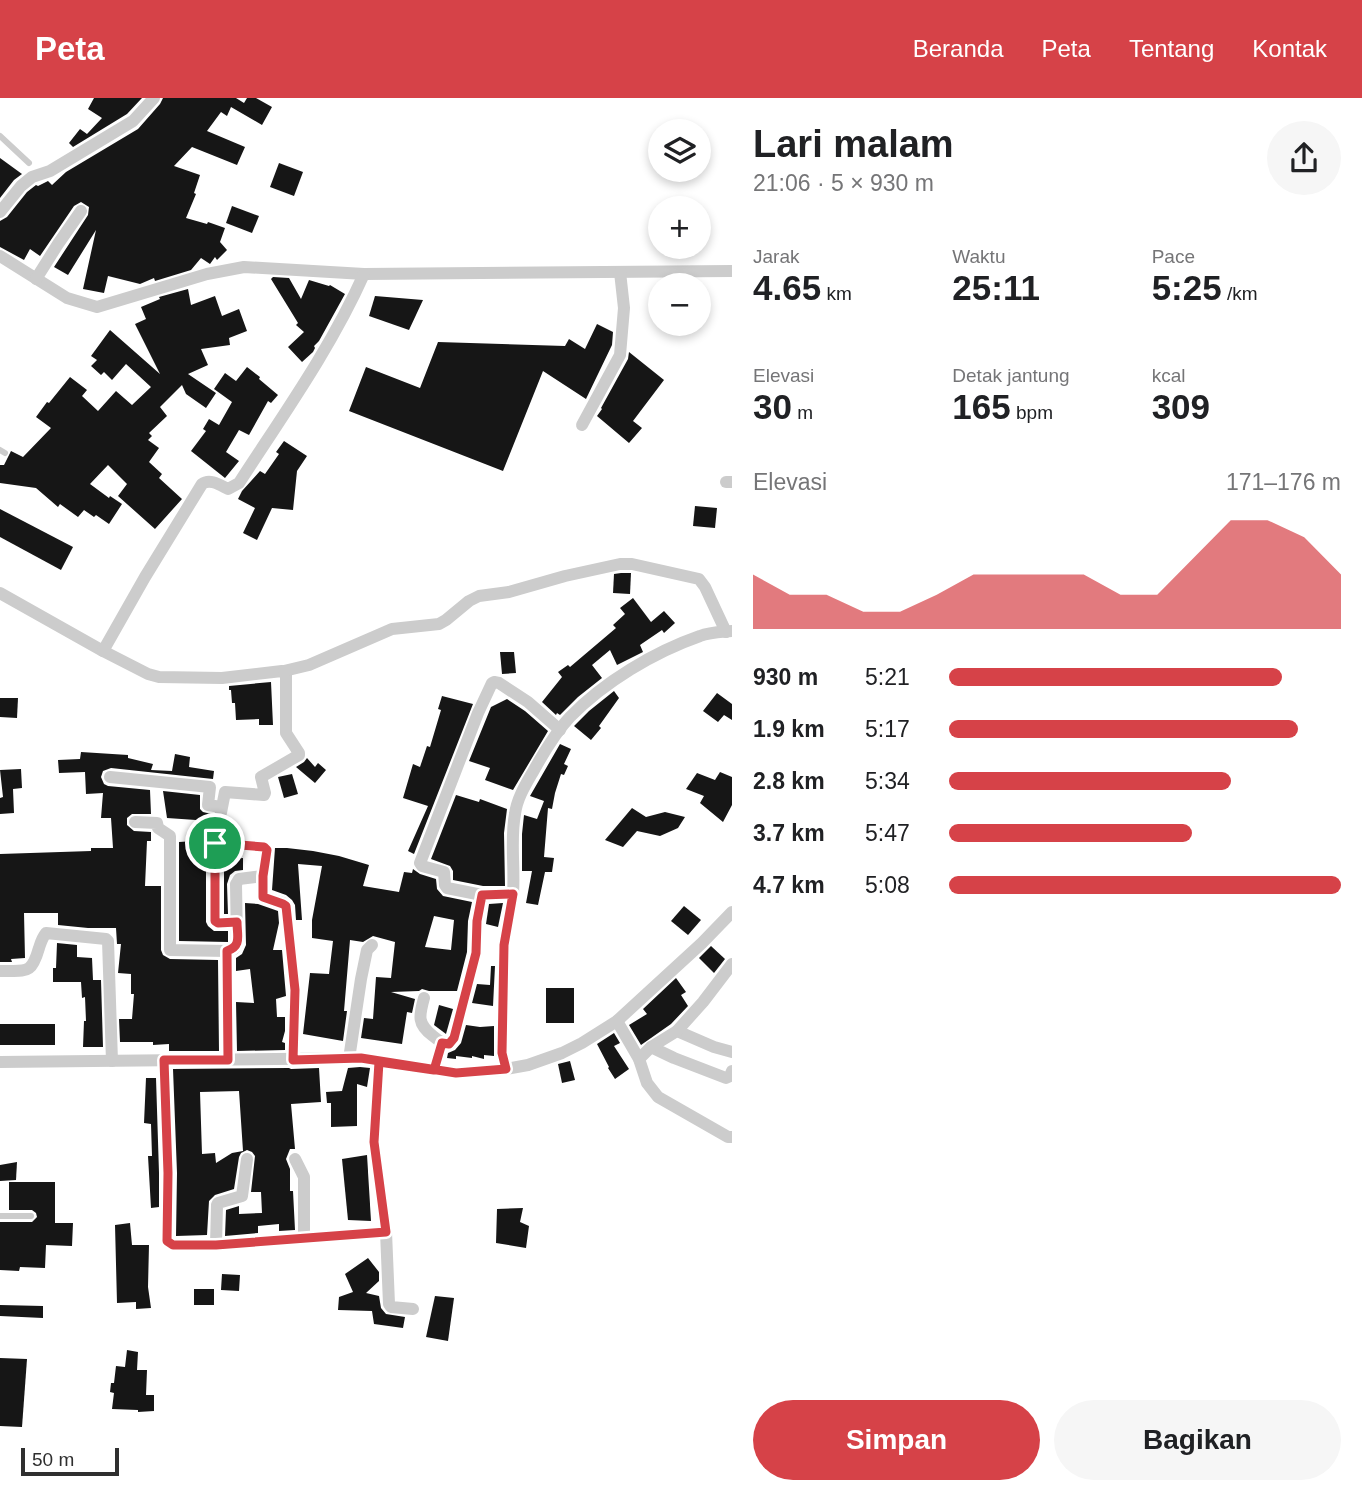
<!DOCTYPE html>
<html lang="id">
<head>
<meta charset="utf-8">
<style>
  body { margin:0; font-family:Arial,sans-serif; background:#f6f6f6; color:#202124; height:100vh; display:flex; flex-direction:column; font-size:26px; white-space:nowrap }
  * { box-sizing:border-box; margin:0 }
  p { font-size:23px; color:#757577 }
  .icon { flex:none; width:38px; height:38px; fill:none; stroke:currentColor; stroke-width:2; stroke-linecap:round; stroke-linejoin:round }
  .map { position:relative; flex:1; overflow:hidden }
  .drawer { display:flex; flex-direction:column; background:#fff; width:630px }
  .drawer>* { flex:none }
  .tools { position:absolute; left:648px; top:21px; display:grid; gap:14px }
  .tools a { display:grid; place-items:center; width:63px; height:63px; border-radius:50%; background:#fff; box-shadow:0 4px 10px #0003; font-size:35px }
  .scale { position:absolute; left:21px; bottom:18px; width:98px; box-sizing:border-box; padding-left:7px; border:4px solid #2f2f2f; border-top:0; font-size:19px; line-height:24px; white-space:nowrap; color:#2f2f2f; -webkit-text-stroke:5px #fff; paint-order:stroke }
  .pin { position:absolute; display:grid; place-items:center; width:60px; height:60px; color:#fff; margin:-30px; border:4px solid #fff; border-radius:50%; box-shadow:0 2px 7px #0007 }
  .round { display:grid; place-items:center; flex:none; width:74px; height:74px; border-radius:37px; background:#f6f6f6 }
  .overview { display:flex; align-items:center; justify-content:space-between; height:119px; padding:0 21px }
  h1 { font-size:38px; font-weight:800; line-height:52px }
  .metrics { display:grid; grid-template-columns:repeat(3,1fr); gap:10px; height:119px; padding:7px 21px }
  .metrics div { display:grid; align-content:center }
  .metrics b { font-size:35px; font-weight:800 }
  .metrics small { font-size:19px; font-weight:400 }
  .metrics p { font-size:19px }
  .chart { height:196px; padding:14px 21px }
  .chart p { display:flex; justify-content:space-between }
  .chart svg { width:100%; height:126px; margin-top:7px; fill:#d64248; opacity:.7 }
  .button { display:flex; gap:14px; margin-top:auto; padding:14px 21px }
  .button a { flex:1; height:80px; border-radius:42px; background:#d64248; color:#fff; font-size:28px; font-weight:800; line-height:80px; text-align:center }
  .button a+a { background:#f6f6f6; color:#202124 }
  ul { padding:0 21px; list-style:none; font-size:23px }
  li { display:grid; grid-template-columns:112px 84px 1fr; align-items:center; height:52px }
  li i { height:18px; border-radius:9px; background:#d64248 }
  header { display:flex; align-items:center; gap:42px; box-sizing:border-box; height:98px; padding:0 35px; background:#d64248; color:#fff }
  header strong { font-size:33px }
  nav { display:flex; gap:38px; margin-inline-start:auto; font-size:24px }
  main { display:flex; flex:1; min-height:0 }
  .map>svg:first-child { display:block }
  .building { fill:#161616; fill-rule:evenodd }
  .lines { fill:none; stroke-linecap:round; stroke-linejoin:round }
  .service { stroke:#ccc; stroke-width:6 }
  .minor { stroke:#ccc; stroke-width:12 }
  .route-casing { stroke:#fff; stroke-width:14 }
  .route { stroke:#d64248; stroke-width:9 }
</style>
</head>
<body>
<header>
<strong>Peta</strong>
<nav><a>Beranda</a><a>Peta</a><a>Tentang</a><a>Kontak</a></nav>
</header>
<main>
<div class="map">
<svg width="732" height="1396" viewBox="0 0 732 1396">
  <rect width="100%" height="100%" fill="#fff"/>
  <g class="building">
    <polygon points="94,0 142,0 127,16 73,49 69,45 80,31 87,36 102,20 88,11"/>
    <polygon points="163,0 236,0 244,5 247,0 256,0 272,9 262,27 231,9 227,18 221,14 207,33 245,49 237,67 192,49 174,68 200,77 194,95 196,96 186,120 207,126 208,124 225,130 220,144 227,152 217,162 215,159 210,166 201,160 191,172 155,183 154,180 140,186 108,178 104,195 83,191 96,132 68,177 54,169 88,117 89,109 81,104 74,108 40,158 30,151 24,162 0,149 0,123 7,119 27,94 36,87 38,88 48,83 52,87 66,74 138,31 160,6"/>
    <polygon points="0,60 22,76 14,82 0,100"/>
    <polygon points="279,65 303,74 294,98 270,89"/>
    <polygon points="232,108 259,118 252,135 226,125"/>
    <polygon points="273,179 289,180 301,201 309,182 329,188 330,187 345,196 319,243 314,248 315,250 313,254 302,264 288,249 304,234 296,227 298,225 271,181"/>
    <polygon points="188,191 191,207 215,198 222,218 239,211 247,233 229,240 230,247 201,251 208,267 188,276 216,295 206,310 186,296 182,287 160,309 167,318 149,335 152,338 148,342 159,350 149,364 162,376 159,380 182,401 155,431 118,398 127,386 108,367 90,386 109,400 110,398 122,406 109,426 96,417 94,419 84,412 78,419 60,406 58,409 36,390 0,385 0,367 4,367 11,353 23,359 51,330 36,319 47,304 49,305 70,279 87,292 82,298 98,313 116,293 132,307 151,289 126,266 112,282 104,274 101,277 91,268 97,262 91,258 110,232 160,276 135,226 146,221 141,209 160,201 159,199"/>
    <polygon points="375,198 423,202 409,232 369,218"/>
    <polygon points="597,226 613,234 612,247 586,301 543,273 503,373 349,313 366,269 420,290 438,244 565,248 569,241 585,251"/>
    <polygon points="629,254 664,282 633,323 642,330 629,345 597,318 602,311 601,310 628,261"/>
    <polygon points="247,269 260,279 259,281 278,297 271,305 268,303 249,337 239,332 226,354 239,363 225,380 191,353 206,333 203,331 209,321 219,327 232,304 214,291 225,275 236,283"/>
    <polygon points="284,343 307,358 297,373 293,412 272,410 257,442 243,435 255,410 238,401 242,393 260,373 265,376 279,356 276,354"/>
    <polygon points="695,408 717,410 715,430 693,428"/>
    <polygon points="0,411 73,449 61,472 0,439"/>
    <polygon points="621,475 631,475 630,496 613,495 614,476"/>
    <polygon points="633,500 651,524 664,513 675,525 664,535 662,532 640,547 643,554 617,567 610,552 592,567 602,580 578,599 560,617 557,615 556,617 542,604 562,579 558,574 568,567 570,569 616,530 613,527 625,516 620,510"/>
    <polygon points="500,554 514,554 516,575 502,576"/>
    <polygon points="271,584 273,627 259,627 259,621 236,622 235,605 232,605 231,592 229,592 229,588"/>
    <polygon points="614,593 619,600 599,628 601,630 591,642 574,628 589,613"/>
    <polygon points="717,595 732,606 732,622 724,617 718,624 703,613"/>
    <polygon points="442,598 473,606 414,756 408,753 428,708 403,700 413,666 420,669 427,648 430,649 441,612 438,611"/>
    <polygon points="0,600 18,600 17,620 0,619"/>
    <polygon points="507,601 525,613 548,633 513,692 485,682 490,670 469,663 491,609"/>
    <polygon points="560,646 571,651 564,666 568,668 564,677 561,676 555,695 552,711 548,710 544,759 554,760 552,774 545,774 538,807 526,805 532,773 522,773 522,736 524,717 537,721 544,703 530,698"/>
    <polygon points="81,654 128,657 128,660 153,666 151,672 172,673 175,656 190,659 189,669 214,673 213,681 111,670 103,673 101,679 104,686 108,688 150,692 151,716 132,716 127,720 127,727 134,733 151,734 151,743 147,743 145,788 161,788 161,852 163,857 170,861 218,862 219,953 169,953 169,946 153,947 153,944 120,944 119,921 132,921 134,896 131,896 131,876 118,875 121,846 117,846 116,830 88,830 58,827 58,815 24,815 25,860 11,861 12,864 0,864 0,756 91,753 91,750 113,750 111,720 101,720 103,695 86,696 85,674 59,675 58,662 80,661"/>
    <polygon points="307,660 315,669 318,665 326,672 315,685 296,669 304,664"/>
    <polygon points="21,671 22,690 13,691 14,715 0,716 0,700 3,699 0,672"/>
    <polygon points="720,674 732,679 732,707 723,724 700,705 704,698 686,691 697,675 715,682"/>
    <polygon points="292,676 298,696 284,700 278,679"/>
    <polygon points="163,693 200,697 200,711 203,714 211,716 206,745 206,824 208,828 214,833 228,833 228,844 179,843 179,744 195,743 196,722 167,720"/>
    <polygon points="456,697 479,704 480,701 507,711 504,735 505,788 483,788 453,782 453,773 450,768 431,761"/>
    <polygon points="632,710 646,719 665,714 685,719 678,730 660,738 637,733 623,749 605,742"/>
    <path d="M275 750H287L313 753 339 758 369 767 363 788 399 794 404 774 412 775 413 771 420 776 436 781 437 791 443 798 472 804 468 823 467 854 457 893H429L422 891 419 893 391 894 415 901 412 915 407 914 402 946 361 940 364 920 373 921 376 879 391 880 395 844 373 838 363 844 350 842 344 913H347L343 943 303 936 310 875 329 876 333 843 312 840V822L322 768 298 766 302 822H296L295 807 292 802 286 797 272 792ZM434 818 454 822 451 852 425 849Z"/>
    <polygon points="230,757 230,761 243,760 243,772 235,773 230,777 227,786 228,816 224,816 224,758"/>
    <polygon points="245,805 258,806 278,813 279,825 273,852 282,852 286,898 276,901 277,919 285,919 285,933 282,944 285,945 285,952 237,953 236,904 254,905 250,871 236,873 236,860 242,856 246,847"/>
    <polygon points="503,805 498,829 486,826 489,806"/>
    <polygon points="684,808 701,822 688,837 671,823"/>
    <polygon points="57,845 77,847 77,859 92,860 93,882 101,882 103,949 83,949 84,923 86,923 85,899 82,900 81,884 53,884 53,870 56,870"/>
    <polygon points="711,848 725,861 714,875 699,860"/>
    <polygon points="491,868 495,868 493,908 472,905 477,886 490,887"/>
    <polygon points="676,880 686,894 681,897 688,908 671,926 641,947 629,927 647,916 643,911"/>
    <rect x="546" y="890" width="28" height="35"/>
    <polygon points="439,907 453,911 446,936 434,927"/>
    <rect x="0" y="926" width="55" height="21"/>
    <polygon points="466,927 480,929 494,928 494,958 484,957 484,961 472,958 472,960 456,958 456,961 447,960 448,955 455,952 461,945"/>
    <polygon points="614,935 620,945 614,948 629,971 615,981 608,970 609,969 597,946"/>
    <polygon points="570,963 575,982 562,985 558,966"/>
    <polygon points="360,969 370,970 367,989 357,986 357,1028 331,1029 331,1005 327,1005 326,994 342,993 348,970"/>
    <path d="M289 970 291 971 319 970 321 1004 291 1006 295 1051H290L286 1061 290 1071V1093H293L295 1132 279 1133V1126L258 1128V1135L225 1138 226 1112 239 1108V1116L262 1115 261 1094H251L255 1058 252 1054 247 1052 241 1055 239 1059 234 1091 215 1097 209 1103 207 1137 176 1138 177 1075 173 971ZM239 993 243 1053 232 1055 216 1065 215 1055 202 1056 200 994Z"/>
    <polygon points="146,980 156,980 159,1075 159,1109 151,1110 148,1058 152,1058 151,1026 144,1025"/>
    <polygon points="367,1057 371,1123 348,1122 342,1061"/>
    <polygon points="17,1064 16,1082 0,1083 0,1067"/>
    <polygon points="9,1084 55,1084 55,1125 73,1125 72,1148 46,1147 45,1170 20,1169 19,1173 0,1172 0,1124 32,1124 37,1119 36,1115 32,1112 9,1112"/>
    <polygon points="523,1110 520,1124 529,1128 526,1150 496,1145 497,1111"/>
    <polygon points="130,1125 132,1147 149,1147 148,1189 151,1210 136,1211 136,1204 117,1205 115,1127"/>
    <polygon points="368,1160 379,1174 379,1183 366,1195 379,1198 381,1210 386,1216 405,1219 403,1230 374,1226 372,1213 338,1212 339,1199 353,1194 345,1176"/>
    <polygon points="222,1176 240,1177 239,1193 221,1192"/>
    <rect x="194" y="1191" width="20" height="16"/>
    <polygon points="435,1198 454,1200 448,1243 426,1239"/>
    <polygon points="0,1207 43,1208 43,1220 0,1218"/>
    <polygon points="127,1252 138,1254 137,1272 147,1272 146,1297 154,1297 154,1313 138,1314 138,1312 112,1311 114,1295 110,1294 111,1285 114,1285 116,1268 125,1269"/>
    <polygon points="0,1260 27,1261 22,1329 0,1328"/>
  </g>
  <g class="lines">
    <g class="service">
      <polyline points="0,38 29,65"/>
      <polyline points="0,352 5,355"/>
      <polyline points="0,1118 31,1118"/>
    </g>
    <g class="minor">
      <polyline points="0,114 21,88 32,79 50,73 133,23 154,0"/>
      <polyline points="0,158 67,200 97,209 207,176 244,169 364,176 732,173"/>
      <polyline points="36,181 58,146 81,113"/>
      <polyline points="582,327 620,257 624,210 620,174"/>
      <polyline points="726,384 732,384"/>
      <polyline points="0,495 103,553 148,576 159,579 222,580 282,573 286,577 286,635 299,655 299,657 261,679 265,695 264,697 225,694 215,745 264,749 267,752 263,778 263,799 283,805 286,808 295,892 293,962"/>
      <path d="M103 553 145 479 202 386C210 380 220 387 228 391L239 385C283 317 331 250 364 176"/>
      <polyline points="284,573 309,567 392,531 439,526 446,522 469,503 479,498 509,494 565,478 620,466 632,466 699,481 705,489 726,534"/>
      <polyline points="110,679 210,689 208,707 221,709"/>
      <polyline points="135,724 157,725 158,730 170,738 170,852 227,853"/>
      <polyline points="215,745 215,823 218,825 237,824"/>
      <path d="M513 796C515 769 510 742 515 716 517 700 526 686 534 672 544 654 556 634 570 619 604 584 654 554 700 538 710 534 722 534 732 533"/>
      <path d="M0 873C26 872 31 878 39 850 41 844 42 840 46 835L106 841 108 843 112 963"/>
      <path d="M424 900C419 918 417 926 433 938 439 943 442 945 449 946L454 940 476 855 477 823 482 797"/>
      <polyline points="617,923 639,961 647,985 658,999 728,1039 732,1039"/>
      <polyline points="677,933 714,949 732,954"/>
      <polyline points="651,949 674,960 726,980 730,978 732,973"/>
      <polyline points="349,961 361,881 367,852 372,847"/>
      <polyline points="639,961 651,949 677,933 703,904 732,866"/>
      <polyline points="228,962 227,853 234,851 237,846 236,786 239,781 263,778"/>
      <polyline points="164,963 168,1075 167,1143 173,1147 216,1147 217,1107 218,1105 242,1098 247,1061"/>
      <polyline points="0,964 361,960 456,975 501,972 528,967 562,955 582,945 617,923 702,845 732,814"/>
      <polyline points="379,964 374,1044 386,1134"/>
      <polyline points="506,971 502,955 504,847 513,796 482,797 447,790 445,787 444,774 422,768 420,765 478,615 492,585 494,584 499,585 528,604 560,632"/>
      <polyline points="434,972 442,945"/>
      <polyline points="295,1061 304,1079 304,1141"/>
      <polyline points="216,1147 386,1134 389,1206 391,1209 413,1211"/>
    </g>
  </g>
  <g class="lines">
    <defs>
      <path id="route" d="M215 745V823L218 825 237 824C237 838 242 848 227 853L228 962H164L168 1075 167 1143 173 1147H216L386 1134 374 1044 379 964 434 972 442 945 449 946 454 940 476 855 477 823 482 797 513 796 504 847 502 955 506 971 456 975 361 960 293 962 295 892 286 808 283 806 263 799V778L267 752 264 749 215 745"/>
    </defs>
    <use href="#route" class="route-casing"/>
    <use href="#route" class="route"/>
  </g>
</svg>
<div class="tools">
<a><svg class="icon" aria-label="layers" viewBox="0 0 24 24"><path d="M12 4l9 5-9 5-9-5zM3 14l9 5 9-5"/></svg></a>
<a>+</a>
<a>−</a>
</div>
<div class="scale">50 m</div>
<div class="pin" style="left:215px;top:745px;background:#1e9e55"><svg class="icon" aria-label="arrive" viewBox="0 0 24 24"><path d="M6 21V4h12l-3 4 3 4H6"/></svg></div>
</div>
<section class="drawer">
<div class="overview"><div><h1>Lari malam</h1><p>21:06 · 5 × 930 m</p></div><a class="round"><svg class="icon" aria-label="share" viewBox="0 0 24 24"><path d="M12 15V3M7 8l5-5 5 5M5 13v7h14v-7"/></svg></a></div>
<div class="metrics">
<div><p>Jarak</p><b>4.65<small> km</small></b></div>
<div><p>Waktu</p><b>25:11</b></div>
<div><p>Pace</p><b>5:25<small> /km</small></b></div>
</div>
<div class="metrics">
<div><p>Elevasi</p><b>30<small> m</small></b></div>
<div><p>Detak jantung</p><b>165<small> bpm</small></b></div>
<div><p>kcal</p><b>309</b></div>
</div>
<div class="chart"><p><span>Elevasi</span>171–176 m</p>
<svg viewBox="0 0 160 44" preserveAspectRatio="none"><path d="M0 44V25L10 32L20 32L30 38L40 38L50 32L60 25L70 25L80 25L90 25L100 32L110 32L120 19L130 6L140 6L150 12L160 25V44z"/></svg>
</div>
<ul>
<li><b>930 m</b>5:21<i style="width:85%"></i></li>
<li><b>1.9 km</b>5:17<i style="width:89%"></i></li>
<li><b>2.8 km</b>5:34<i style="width:72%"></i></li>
<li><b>3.7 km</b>5:47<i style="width:62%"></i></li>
<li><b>4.7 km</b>5:08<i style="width:100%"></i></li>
</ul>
<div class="button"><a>Simpan</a><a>Bagikan</a></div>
</section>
</main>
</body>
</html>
